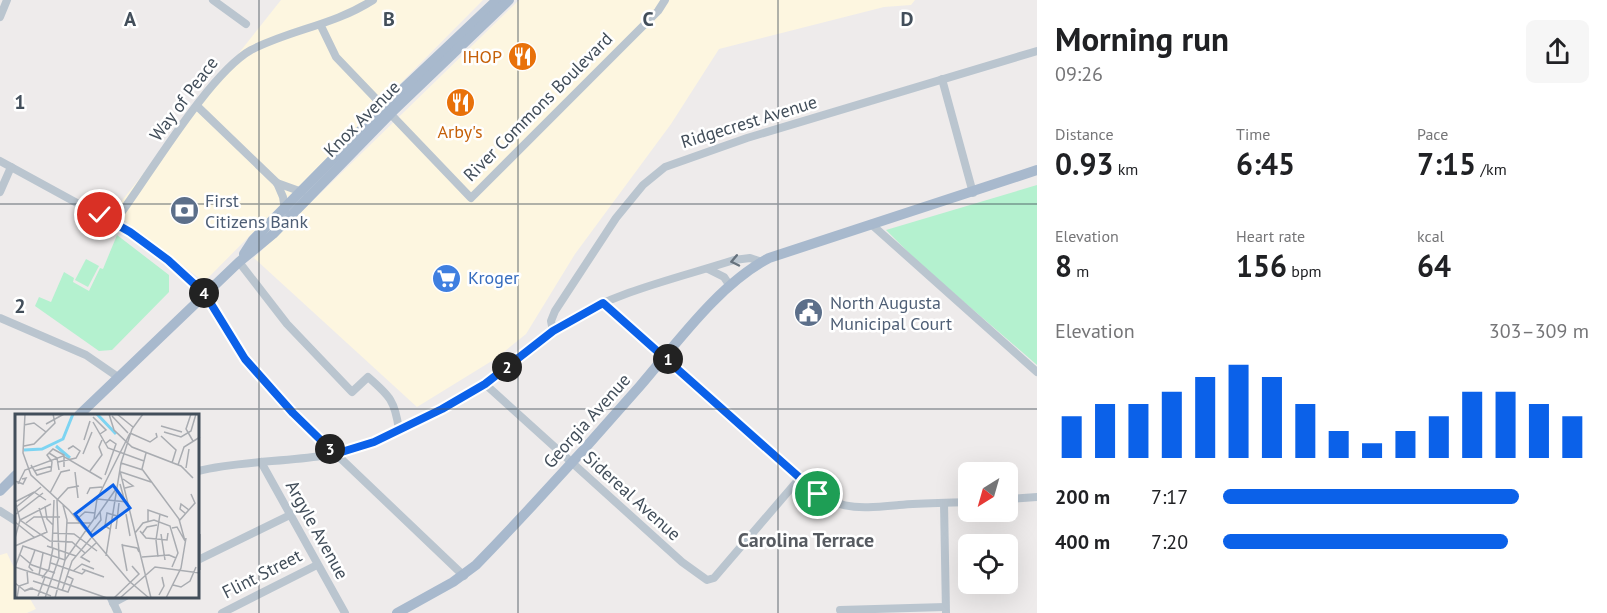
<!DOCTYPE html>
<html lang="en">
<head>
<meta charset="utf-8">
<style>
  body { margin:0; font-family:"PT Sans",sans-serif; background:#f6f6f6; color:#202124; height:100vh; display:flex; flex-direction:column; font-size:22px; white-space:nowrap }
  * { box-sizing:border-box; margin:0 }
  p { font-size:20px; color:#757577 }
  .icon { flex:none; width:33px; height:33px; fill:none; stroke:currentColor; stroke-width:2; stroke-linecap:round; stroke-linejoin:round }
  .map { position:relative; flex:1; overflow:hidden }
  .drawer { display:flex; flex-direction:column; background:#fff; width:570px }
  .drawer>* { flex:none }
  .needle { width:39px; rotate:217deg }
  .buttons { position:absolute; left:958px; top:462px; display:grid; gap:12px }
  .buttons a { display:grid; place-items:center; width:60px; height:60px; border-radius:9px; background:#fff; box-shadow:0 6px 24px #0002; font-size:30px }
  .pin { position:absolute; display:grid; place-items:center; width:51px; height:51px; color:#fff; margin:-26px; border:3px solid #fff; border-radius:50%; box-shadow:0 2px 6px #0007 }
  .km { position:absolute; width:30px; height:30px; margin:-15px; border-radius:50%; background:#222; color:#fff; font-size:16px; line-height:30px; text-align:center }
  .round { display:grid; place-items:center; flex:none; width:63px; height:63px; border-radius:9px; background:#f6f6f6 }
  .overview { display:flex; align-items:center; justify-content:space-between; height:102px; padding:0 18px }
  h1 { font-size:33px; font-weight:800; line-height:45px }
  .metrics { display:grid; grid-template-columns:repeat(3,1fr); gap:9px; height:102px; padding:6px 18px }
  .metrics div { display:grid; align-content:center }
  .metrics b { font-size:30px; font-weight:800 }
  .metrics small { font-size:16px; font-weight:400 }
  .metrics p { font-size:16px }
  .chart { height:168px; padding:12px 18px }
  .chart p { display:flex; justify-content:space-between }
  .chart svg { width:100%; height:108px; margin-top:6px; stroke:#0b61e9; stroke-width:6 }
  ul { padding:0 18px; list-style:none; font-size:20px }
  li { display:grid; grid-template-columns:96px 72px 1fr; align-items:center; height:45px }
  li i { height:15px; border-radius:8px; background:#0b61e9 }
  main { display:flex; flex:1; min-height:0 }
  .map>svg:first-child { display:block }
  .commercial { fill:#fdf6e0 }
  .green { fill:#b4f1cf }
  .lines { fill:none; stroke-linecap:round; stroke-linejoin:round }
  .minor { stroke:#bac5cf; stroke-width:8 }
  .major { stroke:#a8b9cd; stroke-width:10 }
  .oneway { stroke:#66727d }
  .route-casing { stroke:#fff; stroke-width:12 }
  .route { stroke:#0b61e9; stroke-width:8 }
  .grid { fill:none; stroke:#424e5a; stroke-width:1.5; stroke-opacity:0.55 }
  .labels { text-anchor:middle; stroke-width:5; stroke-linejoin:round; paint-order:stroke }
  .food-label { font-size:18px; fill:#c56008; stroke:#fff; text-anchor:end }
  .street-label { font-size:18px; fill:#424e5a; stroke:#fff }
  .service-label { font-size:18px; fill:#4e5e75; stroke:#fff; text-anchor:start }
  .shop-label { font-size:18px; fill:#366cbe; stroke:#fff; text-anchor:start }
  .neighbourhood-label { font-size:20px; font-weight:bold; fill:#575b61; stroke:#fff }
  .inset-river { fill:none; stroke:#7dd4f2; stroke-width:3 }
  .inset-road { fill:none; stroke:#a9acb1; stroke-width:1.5 }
  .view { fill:#0b61e9; fill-opacity:0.15; stroke:#0b61e9; stroke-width:3 }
  .inset-edge { fill:none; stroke:#424e5a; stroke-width:3 }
  .grid-label { font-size:20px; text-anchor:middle; font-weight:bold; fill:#424e5a; stroke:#fff; stroke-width:5; stroke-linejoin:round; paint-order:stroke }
</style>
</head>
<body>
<main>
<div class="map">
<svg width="1037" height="613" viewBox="0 0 1037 613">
  <rect width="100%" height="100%" fill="#eeebeb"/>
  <g class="commercial">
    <polygon points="281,0 483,0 204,282 113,212"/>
    <polygon points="519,0 915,0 911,5 884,7 719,49 671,124 575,254 526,334 495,359 417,407 254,258"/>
    <polygon points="7,553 16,572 16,596 29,597 36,609 27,613 0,613 0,555"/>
  </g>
  <g class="green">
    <polygon points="1037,185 1037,365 920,264 886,230"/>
    <polygon points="117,235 169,275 169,292 112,350 99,351 35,306 39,297 51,302 64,272 74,278 73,282 89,291 100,268 103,269"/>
    <polygon points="86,259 99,266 88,287 75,280"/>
  </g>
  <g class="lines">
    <g class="minor">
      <polyline points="213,0 246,24"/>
      <polyline points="0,17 7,0"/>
      <polyline points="321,26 336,57 471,198 658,11 665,0"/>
      <polyline points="942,79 973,193"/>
      <polyline points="197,106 277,183 283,197 285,210"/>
      <polyline points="0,161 130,232 168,260 205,294 245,359 293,413 464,576"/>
      <polyline points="277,183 302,192"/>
      <polyline points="0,192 11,167"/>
      <polyline points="871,224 1037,372"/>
      <path d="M116 225 121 213C151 172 210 73 251 50 292 29 332 26 373 0"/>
      <path d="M239 262 287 324 352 392 368 377C390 396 395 401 399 430"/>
      <polyline points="708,269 724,277 730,286"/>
      <path d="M603 303 799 479C836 511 853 509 899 505 922 503 946 503 969 502"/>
      <polyline points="0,318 86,355 118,377"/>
      <polyline points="553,331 551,321 555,311 616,218 643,185 665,167 747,138 1037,51"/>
      <polyline points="485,384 682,562 707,580 714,578 799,479"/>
      <polyline points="261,462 345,613"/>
      <path d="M198 471C255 457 316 465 372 443 411 427 450 407 485 384 514 365 538 339 568 321 618 291 678 278 734 260L750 258 762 262"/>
      <polyline points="1008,499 1037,497"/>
      <polyline points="944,503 946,613"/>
      <polyline points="0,511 16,521"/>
      <polyline points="198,560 290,515"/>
      <polyline points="110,596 118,613"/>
      <polyline points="113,603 126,596"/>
      <polyline points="840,610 945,607"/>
      <polyline points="222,613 317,565"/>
    </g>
    <g class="major">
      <polyline points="244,254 253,240 385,106 497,0"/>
      <polyline points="79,415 239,262 273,234 391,113 509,0"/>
      <polyline points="0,491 16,475"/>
      <path d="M397 613 453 582 476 565C532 507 587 447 640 386 677 343 719 284 769 258L1037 170"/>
    </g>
  </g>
  <defs><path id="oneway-chevron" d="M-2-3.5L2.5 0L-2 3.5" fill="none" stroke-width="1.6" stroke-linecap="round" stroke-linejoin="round" transform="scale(1.5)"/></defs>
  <use class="oneway" href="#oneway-chevron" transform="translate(735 261) rotate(168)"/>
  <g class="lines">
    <defs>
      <polyline id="route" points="100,215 130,232 168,260 205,294 245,359 293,413 335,454 374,442 442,409 485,384 553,331 603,303 818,494"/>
    </defs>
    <use href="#route" class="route-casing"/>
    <use href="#route" class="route"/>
  </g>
  <path class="grid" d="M259 0V613M518 0V613M778 0V613M0 204H1037M0 409H1037"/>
  <defs>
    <symbol id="restaurant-disc" viewBox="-11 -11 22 22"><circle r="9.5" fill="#e8710a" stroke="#fff"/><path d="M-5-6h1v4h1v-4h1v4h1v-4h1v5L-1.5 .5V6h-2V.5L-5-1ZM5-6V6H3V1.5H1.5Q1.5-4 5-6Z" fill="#fff"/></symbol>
    <symbol id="bank-disc" viewBox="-11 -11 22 22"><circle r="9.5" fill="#5c6f8a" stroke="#fff"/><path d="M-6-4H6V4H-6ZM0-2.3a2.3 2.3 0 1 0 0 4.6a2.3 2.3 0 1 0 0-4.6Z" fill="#fff"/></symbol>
    <symbol id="supermarket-disc" viewBox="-11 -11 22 22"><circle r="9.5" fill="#3f7fe0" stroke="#fff"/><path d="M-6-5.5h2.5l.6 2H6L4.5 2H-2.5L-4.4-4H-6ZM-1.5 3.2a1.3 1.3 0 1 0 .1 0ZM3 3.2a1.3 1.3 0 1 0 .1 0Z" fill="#fff"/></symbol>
    <symbol id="civic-disc" viewBox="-11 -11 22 22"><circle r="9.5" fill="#5c6f8a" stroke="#fff"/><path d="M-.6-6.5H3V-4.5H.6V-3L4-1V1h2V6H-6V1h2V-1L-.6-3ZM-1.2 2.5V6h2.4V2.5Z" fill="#fff"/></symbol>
  </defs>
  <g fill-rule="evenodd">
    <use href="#restaurant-disc" x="506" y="40" width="33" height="33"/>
    <use href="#restaurant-disc" x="444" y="86" width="33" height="33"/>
    <use href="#bank-disc" x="168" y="194" width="33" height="33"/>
    <use href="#supermarket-disc" x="430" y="262" width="33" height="33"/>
    <use href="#civic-disc" x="792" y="296" width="33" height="33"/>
  </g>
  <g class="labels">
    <g class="food-label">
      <text x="502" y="63">IHOP</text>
      <text x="460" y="138" text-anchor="middle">Arby's</text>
    </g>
    <g class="street-label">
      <text transform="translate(184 99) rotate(-53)" y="6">Way of Peace</text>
      <text transform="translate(538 107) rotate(-45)" y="6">River Commons Boulevard</text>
      <text transform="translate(362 119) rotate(-45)" y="6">Knox Avenue</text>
      <text transform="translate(749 122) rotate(-17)" y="6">Ridgecrest Avenue</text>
      <text transform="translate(587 421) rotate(-48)" y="6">Georgia Avenue</text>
      <text transform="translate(632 496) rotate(42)" y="6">Sidereal Avenue</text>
      <text transform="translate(317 530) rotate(61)" y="6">Argyle Avenue</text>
      <text transform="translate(262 574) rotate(-27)" y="6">Flint Street</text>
    </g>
    <g class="service-label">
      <text x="205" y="207">First<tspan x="205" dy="21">Citizens Bank</tspan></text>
      <text x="830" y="309">North Augusta<tspan x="830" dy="21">Municipal Court</tspan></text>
    </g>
    <g class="shop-label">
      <text x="468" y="284">Kroger</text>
    </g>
    <g class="neighbourhood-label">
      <text x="806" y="547">Carolina Terrace</text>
    </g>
  </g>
  <g transform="translate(15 414)">
    <rect width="184" height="184" fill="#eeebeb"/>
    <path class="inset-river" d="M82 0 101 20M41 32 55 44M9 36 27 35 48 25 58 0"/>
    <path class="inset-road" d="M10 0 8 39 16 61 54 96 114 167 134 184M94 0 99 16 117 33 166 52 178 64M102 0 118 13M176 0 171 15 178 27M97 2 113 19M78 3 91 16 85 20M78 8 93 34 129 47M31 10 49 0M9 11 19 9 31 18M146 12 167 18M149 18 166 23 176 17 181 0M115 19 135 28 142 23 141 19M146 22 161 36 157 49M69 26 75 7M90 30 95 26 101 30 90 61M9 32 19 30 40 9 38 0M34 39 42 44 44 56M131 39 127 55 164 105 170 127M68 40 77 18M43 48 61 44 65 37 58 32 53 35M106 49 128 56M16 51 22 61 36 57 37 48 32 41 38 35 49 41V53M163 51 169 33 185 23M171 54 174 35M19 57 37 52M75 57 87 41 84 33 87 26M105 57 136 184M60 58 63 84M106 58 136 68M108 65 118 72 110 74M0 67 8 70 11 64 7 65M3 70 10 56 48 42 87 65M105 70 110 88M35 79 46 58 55 56M72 80 75 74 87 73M82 85 113 88M0 87 5 106 35 127 57 128 70 139M0 88 19 78 31 86M30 92 32 105 38 111 37 134M0 94 26 73M1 100 28 79M111 100 115 122M171 100 165 95 166 90 174 96M80 105 101 75M61 106 70 98 80 99M133 107V96L153 103M164 107 180 89 176 80M0 108 20 124M11 109 19 103H45M52 109H76M38 111 39 86M157 114 162 113 170 127M95 115 90 112 92 99 102 102M101 115 104 89M125 117 131 124 152 126 153 119M38 119 59 120 82 137M120 119 128 109 139 106 155 112 163 139 157 153M127 120 132 113 142 111M146 120 150 146M185 120V156M74 121 86 106 85 97M0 124 5 106 36 90M107 130 112 157M107 131 122 134 124 138M0 132 32 118 24 94M32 132 61 142M4 140 17 151 40 159M91 142 106 49 117 15 128 0M127 143 154 141 161 144M143 143 141 126 145 100M75 148 66 143 81 129M36 149 67 160 71 156M0 153 8 132 50 146 52 106 48 91M0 153 43 167M67 155 89 163M18 157 14 153 20 136M58 157 67 150 79 155M24 161 28 139M27 164 34 155 38 134M18 167 53 178 58 165 52 162M43 167 92 184M0 169 10 177 18 174M158 171 166 173 175 167 181 153M9 177 16 174 36 182M47 177 57 147 76 124M144 181 149 172 147 163M23 182 30 163M2 184 4 172 13 169 12 157M30 184 44 144 42 86 53 74 64 72M40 184 50 146 79 105 82 85 115 19M99 184 124 160 117 152M105 184 140 153 185 159M151 184 166 154 171 124"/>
    <path class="view" d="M98 71 115 94 77 122 60 100Z"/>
    <rect width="184" height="184" class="inset-edge"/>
  </g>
  <g class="grid-label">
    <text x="130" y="26">A</text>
    <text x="389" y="26">B</text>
    <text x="648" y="26">C</text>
    <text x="907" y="26">D</text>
    <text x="20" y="109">1</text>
    <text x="20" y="313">2</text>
  </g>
</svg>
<div class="buttons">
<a><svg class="needle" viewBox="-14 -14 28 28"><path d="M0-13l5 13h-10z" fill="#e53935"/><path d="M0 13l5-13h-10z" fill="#757577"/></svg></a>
<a><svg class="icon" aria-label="locate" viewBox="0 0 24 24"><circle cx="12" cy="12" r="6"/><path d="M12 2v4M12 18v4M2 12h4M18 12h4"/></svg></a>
</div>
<div class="pin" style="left:818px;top:494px;background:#1e9e55"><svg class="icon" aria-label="arrive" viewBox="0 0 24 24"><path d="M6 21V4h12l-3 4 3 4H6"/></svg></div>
<div class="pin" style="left:100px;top:215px;background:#d93025"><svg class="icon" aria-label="check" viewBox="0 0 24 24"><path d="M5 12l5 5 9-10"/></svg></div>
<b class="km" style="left:668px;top:359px">1</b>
<b class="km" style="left:507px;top:367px">2</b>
<b class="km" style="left:330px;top:449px">3</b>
<b class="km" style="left:204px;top:293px">4</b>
</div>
<section class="drawer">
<div class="overview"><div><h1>Morning run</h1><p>09:26</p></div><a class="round"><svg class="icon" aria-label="share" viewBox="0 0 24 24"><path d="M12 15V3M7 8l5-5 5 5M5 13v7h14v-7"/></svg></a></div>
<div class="metrics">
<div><p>Distance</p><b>0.93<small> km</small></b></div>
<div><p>Time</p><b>6:45</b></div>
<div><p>Pace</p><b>7:15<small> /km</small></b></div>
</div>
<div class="metrics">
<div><p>Elevation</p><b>8<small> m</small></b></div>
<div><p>Heart rate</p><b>156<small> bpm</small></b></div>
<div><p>kcal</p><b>64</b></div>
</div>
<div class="chart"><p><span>Elevation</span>303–309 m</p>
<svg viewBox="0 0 160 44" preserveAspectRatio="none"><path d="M5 44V27M15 44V22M25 44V22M35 44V17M45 44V11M55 44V6M65 44V11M75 44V22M85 44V33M95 44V38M105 44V33M115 44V27M125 44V17M135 44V17M145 44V22M155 44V27"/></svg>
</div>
<ul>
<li><b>200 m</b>7:17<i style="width:81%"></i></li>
<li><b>400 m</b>7:20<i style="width:78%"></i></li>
</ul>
</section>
</main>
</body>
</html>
